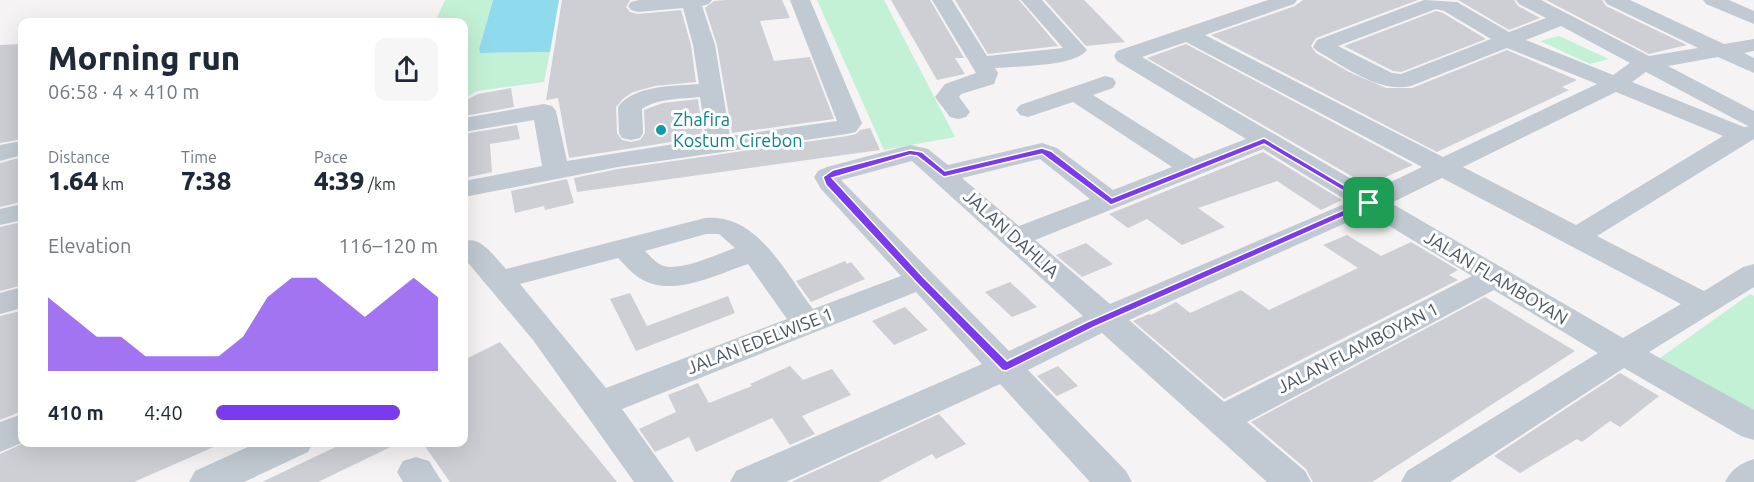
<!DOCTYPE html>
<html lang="en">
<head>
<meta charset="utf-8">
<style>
  body { margin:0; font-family:Ubuntu,sans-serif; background:#f6f6f7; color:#1f2937; height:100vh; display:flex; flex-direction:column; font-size:22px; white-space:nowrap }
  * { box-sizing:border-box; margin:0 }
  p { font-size:20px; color:#747a83 }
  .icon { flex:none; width:33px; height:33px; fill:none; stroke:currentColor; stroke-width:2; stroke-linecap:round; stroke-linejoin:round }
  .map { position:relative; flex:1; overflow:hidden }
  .side { position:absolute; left:18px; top:18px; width:450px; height:429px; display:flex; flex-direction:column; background:#fff; border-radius:12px; box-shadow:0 6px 24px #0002 }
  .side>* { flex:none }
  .pin { position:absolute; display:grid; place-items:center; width:51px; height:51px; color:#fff; margin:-26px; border-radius:12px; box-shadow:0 3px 9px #0006 }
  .round { display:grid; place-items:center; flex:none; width:63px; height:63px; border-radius:12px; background:#f6f6f7 }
  .summary { display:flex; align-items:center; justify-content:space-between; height:102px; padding:0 30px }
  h1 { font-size:33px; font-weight:800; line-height:45px }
  .figures { display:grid; grid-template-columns:repeat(3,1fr); gap:9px; height:102px; padding:6px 30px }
  .figures div { display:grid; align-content:center }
  .figures b { font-size:26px; font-weight:800 }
  .figures small { font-size:16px; font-weight:400 }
  .figures p { font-size:16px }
  .chart { height:168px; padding:12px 30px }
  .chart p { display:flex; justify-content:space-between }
  .chart svg { width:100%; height:108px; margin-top:6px; fill:#7c3aed; opacity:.7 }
  ul { padding:0 30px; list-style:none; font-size:20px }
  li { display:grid; grid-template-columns:96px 72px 1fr; align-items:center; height:45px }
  li i { height:15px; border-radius:8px; background:#7c3aed }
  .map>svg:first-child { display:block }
  .green { fill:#c3f1d5 }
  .water { fill:#90daee }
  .building { fill:#cdcfd5 }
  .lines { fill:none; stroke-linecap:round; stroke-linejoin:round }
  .minor { fill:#c1cad2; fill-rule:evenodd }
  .route { fill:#7c3aed; stroke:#fff; stroke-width:1.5; fill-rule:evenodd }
  .culture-dot { fill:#0f9aa8; stroke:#fff; stroke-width:2 }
  .labels { text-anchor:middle; stroke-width:6; stroke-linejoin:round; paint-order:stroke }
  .culture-label { font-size:18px; fill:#0d838f; stroke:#fff; text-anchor:start }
  .street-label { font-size:18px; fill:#4a5661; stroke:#fff }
</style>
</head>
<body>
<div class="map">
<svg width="1754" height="482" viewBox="0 0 1754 482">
  <rect width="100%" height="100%" fill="#f5f3f3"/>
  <g class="green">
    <polygon points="445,0 493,0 479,49 480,53 550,52 544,82 477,91 464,99 464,22 435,22"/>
    <polygon points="817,0 884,0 955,137 884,150"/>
    <polygon points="1559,36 1609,59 1590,64 1540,41"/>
    <polygon points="1750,294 1754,296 1754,411 1660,358"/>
  </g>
  <polygon class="water" points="493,0 559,0 550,52 480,53 479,49"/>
  <g class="building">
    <polygon points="562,0 630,0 626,7 630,12 638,14 681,10 691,45 696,82 655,86 633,92 624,98 616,107 617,133 622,140 631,142 640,140 645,133 644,110 663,103 698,99 703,137 569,158 558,98 546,100"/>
    <polygon points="726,0 782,0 790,18 760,21 774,61 810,57 834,119 732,133 717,45 705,8 714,1"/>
    <polygon points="891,0 930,0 964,58 955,58 965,74 937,80"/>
    <polygon points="955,0 1019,0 1058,46 988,54"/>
    <polygon points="1045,0 1084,0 1125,42 1086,46"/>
    <polygon points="1303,0 1418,0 1316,38 1311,46 1316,53 1349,72 1386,88 1412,88 1507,50 1577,80 1562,87 1569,90 1437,152 1211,35 1295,6"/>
    <polygon points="1458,0 1514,0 1518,6 1540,18 1509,30"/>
    <polygon points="1546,0 1602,0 1606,6 1687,45 1649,54"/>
    <polygon points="1436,11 1443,13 1486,39 1401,72 1393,71 1344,46"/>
    <polygon points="22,44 22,139 0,143 0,45"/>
    <polygon points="1186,44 1413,165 1367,185 1147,58"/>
    <polygon points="511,88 514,107 464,116 464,101 478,94"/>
    <polygon points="517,125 520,139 490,144 492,172 464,178 464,134"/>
    <polygon points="870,128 880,150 577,192 574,178 618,169 847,136 856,134 860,130"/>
    <polygon points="1263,152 1342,200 1321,210 1277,181 1198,208 1225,227 1182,245 1147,219 1128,228 1109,214"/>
    <polygon points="22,157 22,202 0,207 0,163"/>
    <polygon points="567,179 574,203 545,210 544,206 515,213 511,191"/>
    <polygon points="22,222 22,278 18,279 19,286 0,291 0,227"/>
    <polygon points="1347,235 1381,256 1411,242 1458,270 1449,275 1458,280 1224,399 1133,321 1149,314 1151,315 1176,302 1190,313 1241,290 1269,310 1358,268 1323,245"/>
    <polygon points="1086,243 1113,264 1082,277 1056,255"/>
    <polygon points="845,261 847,264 851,262 865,279 811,302 796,281"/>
    <polygon points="1010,282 1037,307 1012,317 985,292"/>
    <polygon points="630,293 647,326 728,296 735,313 636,351 610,299"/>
    <polygon points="1485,297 1575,351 1372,482 1313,482 1306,469 1251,422"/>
    <polygon points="905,307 928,330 894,345 872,321"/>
    <polygon points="21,311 22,397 18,398 20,412 0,420 0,316"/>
    <polygon points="500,342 591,450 617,482 450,482 422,442 464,442 464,360"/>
    <polygon points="790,366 803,380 832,369 851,395 802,416 815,434 790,445 772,418 696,452 689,437 655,452 639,429 676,412 668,395 698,383 709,403 752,386 750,384"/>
    <polygon points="1058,366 1078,386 1057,396 1037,376"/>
    <polygon points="1620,373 1659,396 1620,427 1610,421 1582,442 1577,439 1520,473 1494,456"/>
    <polygon points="939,414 966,444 936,459 932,454 879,482 791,482"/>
    <polygon points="26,442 225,442 134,482 0,482 0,454"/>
    <polygon points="346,442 401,442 318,482 262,482"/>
  </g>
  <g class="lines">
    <g class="minor">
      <path d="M639 0H712L709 4 702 6 715 45 730 136 837 121 790 0H810L862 123 856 132 847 134 618 167 464 197V181L542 166 534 120 464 132V118L544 104 552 106 556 111 567 161 706 139 700 97C681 99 658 98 642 109L643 133 640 138 631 140 622 138 619 133 618 107C633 85 675 86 699 84L693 45 683 8 638 12 631 10 628 6 631 2Z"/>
      <path d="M932 0H952L987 56 1063 48 1021 0H1042L1087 50C1075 67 1015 66 995 68L998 73 994 84 961 94 959 97 970 112 966 117 958 119 950 117 935 97 945 84 976 73Z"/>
      <path d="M1268 0H1297L1294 4 1205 35 1443 157 1597 84 1507 48 1411 86C1379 94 1343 65 1317 51L1313 47 1317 40 1424 0 1457 2 1509 32 1546 18 1519 4 1516 0H1541L1649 56 1698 48 1607 4 1604 0H1630L1724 44 1754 39V51L1744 53 1754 58V73L1718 57 1668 66 1754 111V139L1597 236 1704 291 1743 267 1754 264V287L1649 352 1754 410V440L1741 436 1624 368 1450 482H1401L1407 471 1598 353 1494 290 1247 422 1305 471 1311 482H1267L1102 333 1028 370 1126 471 1132 482H1090L1000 384 786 482H730L736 471 982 364 916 292 622 409 674 482H634L533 340 464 258V241C482 236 494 257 506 269L705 218C758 213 785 273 813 309L901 276 821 189 814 177 818 171 827 167 910 145 928 149 948 165 1042 143 1057 148 1113 190 1172 167 1073 102 1028 117 1020 115 1016 110 1020 105 1105 76 1113 78 1116 83 1113 88 1093 95 1194 159 1246 139 1117 61 1114 56 1117 51ZM1436 9 1444 11 1491 39 1401 74 1392 73 1338 46ZM1561 26 1630 63 1613 75 1526 40ZM1186 42 1422 167 1372 191 1142 57ZM1646 72 1746 125 1749 126 1744 127 1632 82ZM1616 92 1723 136 1576 225 1463 167ZM1263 149 1349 202 1110 304 1035 240ZM1040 159 1090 199 1019 226 962 178ZM912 161 1083 316 1009 351 841 180ZM1442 178 1681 304 1623 338 1391 203ZM1368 213 1472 276 1224 402 1129 320ZM706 234H719L735 248C718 254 681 271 664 266 657 264 650 256 645 251ZM618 258C626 266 633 275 643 280 674 297 718 274 748 264L787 319 606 388 520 284Z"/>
      <polygon points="1703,0 1729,0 1754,11 1754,24 1706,4"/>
      <polygon points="22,141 22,155 0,161 0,145"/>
      <polygon points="22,204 22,220 0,225 0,209"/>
      <polygon points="22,287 22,308 0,314 0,293"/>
      <polygon points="22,414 24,442 0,452 0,422"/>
      <polygon points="259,442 313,442 308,452 244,482 189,482 195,471"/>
      <polygon points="416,457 429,461 442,482 403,482 397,472 403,461"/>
      <path d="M1754 459V482H1725C1732 468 1740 464 1754 459Z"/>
    </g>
  </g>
  <path class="route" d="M1264 138 1374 203 1094 327 1006 371 1002 370 916 282 826 185 823 177 833 170 910 150 922 152 945 171 1042 148 1051 151 1112 198ZM1264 144 1362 202 1087 322 1007 361 923 277 832 178 910 155 917 156 944 177 1042 154 1111 205Z"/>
  <circle class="culture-dot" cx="661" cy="130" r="6"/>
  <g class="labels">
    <g class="culture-label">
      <text x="673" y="126">Zhafira<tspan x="673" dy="21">Kostum Cirebon</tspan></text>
    </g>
    <g class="street-label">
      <text transform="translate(1011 234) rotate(42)" y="6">JALAN DAHLIA</text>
      <text transform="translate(1496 278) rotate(31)" y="6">JALAN FLAMBOYAN</text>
      <text transform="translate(760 341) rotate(-21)" y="6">JALAN EDELWISE 1</text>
      <text transform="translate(1358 348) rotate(-27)" y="6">JALAN FLAMBOYAN 1</text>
    </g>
  </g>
</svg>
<div class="pin" style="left:1369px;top:203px;background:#1e9e55"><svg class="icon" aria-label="arrive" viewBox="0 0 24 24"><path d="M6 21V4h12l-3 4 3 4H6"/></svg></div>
<section class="side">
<div class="summary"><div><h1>Morning run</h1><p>06:58 · 4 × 410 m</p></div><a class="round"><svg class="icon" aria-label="share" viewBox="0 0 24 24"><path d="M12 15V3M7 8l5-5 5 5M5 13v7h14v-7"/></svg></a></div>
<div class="figures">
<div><p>Distance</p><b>1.64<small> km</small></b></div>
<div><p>Time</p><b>7:38</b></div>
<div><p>Pace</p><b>4:39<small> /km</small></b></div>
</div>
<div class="chart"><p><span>Elevation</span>116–120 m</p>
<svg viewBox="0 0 160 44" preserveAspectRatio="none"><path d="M0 44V14L10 22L20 30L30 30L40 38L50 38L60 38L70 38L80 30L90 14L100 6L110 6L120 14L130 22L140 14L150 6L160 14V44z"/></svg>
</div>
<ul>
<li><b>410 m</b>4:40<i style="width:83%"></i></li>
</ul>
</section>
</div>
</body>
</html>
